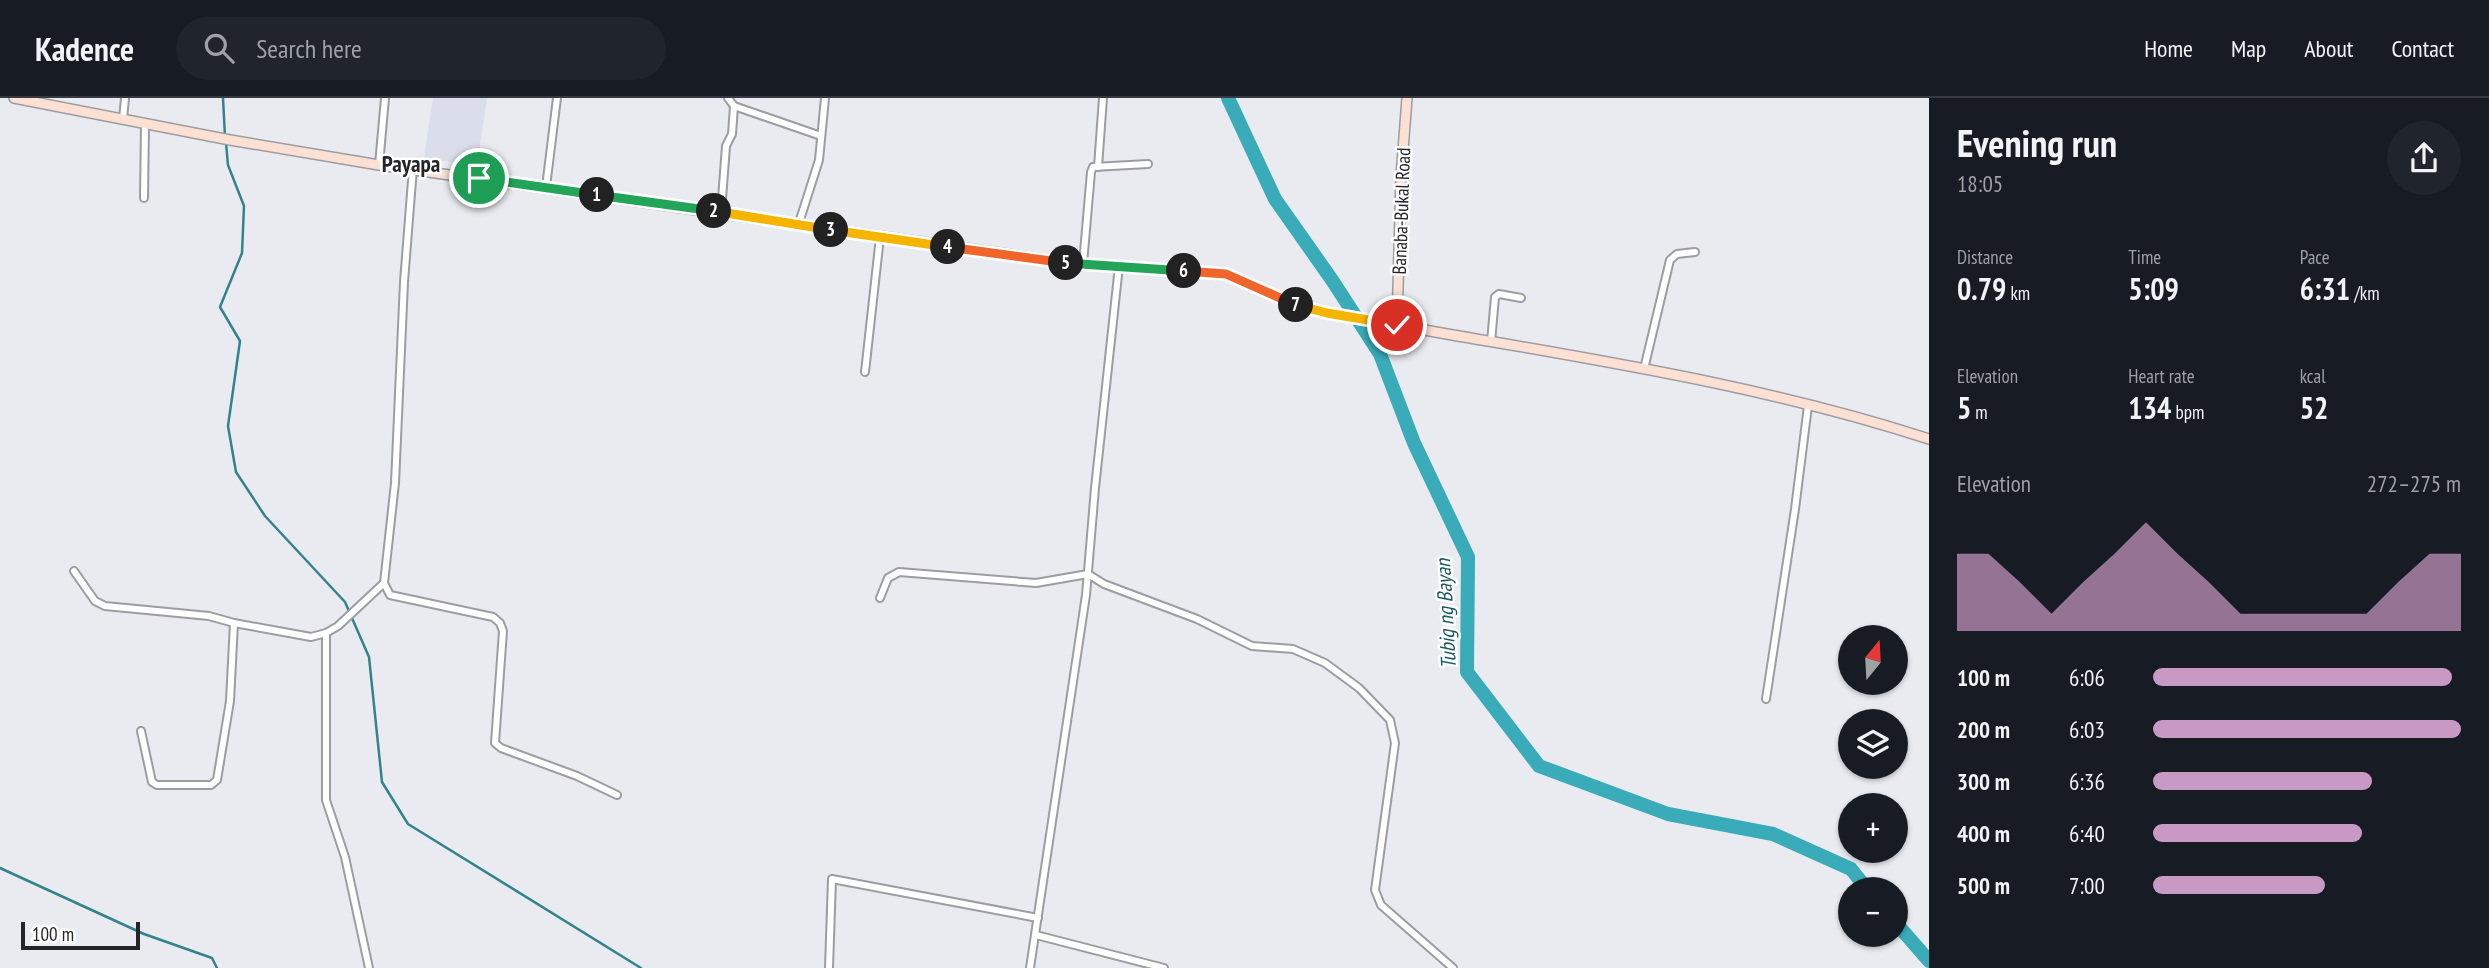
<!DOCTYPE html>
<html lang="en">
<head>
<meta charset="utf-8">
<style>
  body { margin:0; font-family:"PT Sans Narrow",sans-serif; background:#20242c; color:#f1f3f6; height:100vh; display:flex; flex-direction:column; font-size:26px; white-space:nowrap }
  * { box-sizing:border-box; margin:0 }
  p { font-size:23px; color:#9ea1a6 }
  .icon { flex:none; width:38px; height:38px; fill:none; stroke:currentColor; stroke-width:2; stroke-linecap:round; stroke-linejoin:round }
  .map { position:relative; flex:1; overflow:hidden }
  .drawer { display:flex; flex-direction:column; background:#171b24; width:560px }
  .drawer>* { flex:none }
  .needle { width:46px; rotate:18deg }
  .controls { position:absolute; left:1838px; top:527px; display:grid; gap:14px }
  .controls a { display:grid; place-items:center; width:70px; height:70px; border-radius:50%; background:#171b24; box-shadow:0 2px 5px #0004; font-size:35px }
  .scale { position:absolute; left:21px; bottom:18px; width:119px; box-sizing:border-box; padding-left:7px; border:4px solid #242526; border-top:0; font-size:19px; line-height:24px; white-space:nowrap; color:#242526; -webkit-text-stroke:5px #fff; paint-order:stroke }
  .pin { position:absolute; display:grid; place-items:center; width:60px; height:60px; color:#fff; margin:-30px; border:4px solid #fff; border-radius:50%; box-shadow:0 2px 7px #0007 }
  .km { position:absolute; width:35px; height:35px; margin:-18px; border-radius:50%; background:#222; color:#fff; font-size:19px; line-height:35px; text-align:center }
  .round { display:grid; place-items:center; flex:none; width:74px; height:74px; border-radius:37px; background:#20242c }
  .headline { display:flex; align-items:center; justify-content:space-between; height:119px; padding:0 28px }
  h1 { font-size:38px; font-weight:800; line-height:52px }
  .figures { display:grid; grid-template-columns:repeat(3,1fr); gap:10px; height:119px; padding:7px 28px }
  .figures div { display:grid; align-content:center }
  .figures b { font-size:30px; font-weight:800 }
  .figures small { font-size:19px; font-weight:400 }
  .figures p { font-size:19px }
  .chart { height:196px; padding:14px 28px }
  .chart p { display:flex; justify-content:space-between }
  .chart svg { width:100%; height:126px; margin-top:7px; fill:#c999c6; opacity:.7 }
  ul { padding:0 28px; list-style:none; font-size:23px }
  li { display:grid; grid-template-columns:112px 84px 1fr; align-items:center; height:52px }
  li i { height:18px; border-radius:9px; background:#c999c6 }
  header { display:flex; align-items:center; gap:42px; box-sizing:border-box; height:98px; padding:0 35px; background:#171b24; border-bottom:2px solid #363941 }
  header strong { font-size:33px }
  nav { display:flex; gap:38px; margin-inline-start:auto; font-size:24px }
  .search { width:490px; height:63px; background:#20242c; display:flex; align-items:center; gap:18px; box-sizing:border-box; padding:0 24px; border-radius:38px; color:#9ea1a6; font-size:26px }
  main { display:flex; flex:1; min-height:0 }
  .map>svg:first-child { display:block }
  .built { fill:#d9deea }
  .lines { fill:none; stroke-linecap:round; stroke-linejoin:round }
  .stream { stroke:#33838d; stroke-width:2.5 }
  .river { stroke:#39abb9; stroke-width:14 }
  .street-casing { stroke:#9b9da1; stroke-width:10 }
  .secondary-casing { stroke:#9b9da1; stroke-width:12 }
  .street { stroke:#fff; stroke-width:6 }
  .secondary { stroke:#fbe0d3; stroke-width:9 }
  .split-1-casing { stroke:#fff; stroke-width:14 }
  .split-2-casing { stroke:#fff; stroke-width:14 }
  .split-3-casing { stroke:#fff; stroke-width:14 }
  .split-4-casing { stroke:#fff; stroke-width:14 }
  .split-5-casing { stroke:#fff; stroke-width:14 }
  .split-6-casing { stroke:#fff; stroke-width:14 }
  .split-7-casing { stroke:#fff; stroke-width:14 }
  .split-8-casing { stroke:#fff; stroke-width:14 }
  .split-1 { stroke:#22a559; stroke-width:9 }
  .split-2 { stroke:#22a559; stroke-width:9 }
  .split-3 { stroke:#f5b400; stroke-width:9 }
  .split-4 { stroke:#f5b400; stroke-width:9 }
  .split-5 { stroke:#f0652b; stroke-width:9 }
  .split-6 { stroke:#22a559; stroke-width:9 }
  .split-7 { stroke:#f0652b; stroke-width:9 }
  .split-8 { stroke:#f5b400; stroke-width:9 }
  .labels { text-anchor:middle; stroke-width:5; stroke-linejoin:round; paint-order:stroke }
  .street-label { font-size:19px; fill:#242526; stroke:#fff }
  .water-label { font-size:21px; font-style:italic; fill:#1c5a61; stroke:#fff }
  .quarter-label { font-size:23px; font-weight:bold; fill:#242526; stroke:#fff }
</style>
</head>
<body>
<header>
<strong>Kadence</strong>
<div class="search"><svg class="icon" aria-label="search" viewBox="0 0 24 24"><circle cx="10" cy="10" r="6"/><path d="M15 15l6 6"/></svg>Search here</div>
<nav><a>Home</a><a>Map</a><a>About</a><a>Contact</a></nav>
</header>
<main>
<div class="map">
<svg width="1929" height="870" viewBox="0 0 1929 870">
  <rect width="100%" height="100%" fill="#e9ebf0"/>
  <polygon class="built" points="433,0 487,0 477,68 424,60"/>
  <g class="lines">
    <g class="stream">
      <polyline points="223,0 225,39"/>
      <polyline points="226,45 228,67 244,108 242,155 220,209 240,243 228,328 236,374 265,418 345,504 369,559 382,684 408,726 641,870"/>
      <polyline points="0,770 144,836 212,860 217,870"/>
    </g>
    <g class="river">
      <polyline points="1228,0 1275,101 1332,182 1380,256 1414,345 1468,459 1467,574 1539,668 1668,716 1773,736 1851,771 1867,791"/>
      <polyline points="1895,824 1929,863"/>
    </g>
    <defs>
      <g id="street">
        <polyline points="728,0 734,8 821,38"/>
        <polyline points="123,21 125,0"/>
        <polyline points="379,67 385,0"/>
        <polyline points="1098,69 1103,0"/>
        <polyline points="413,70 404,184 395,385 384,485 390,497 493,519 500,525 503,533 495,645 501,650 577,678 617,697"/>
        <polyline points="546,89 557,0"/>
        <polyline points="144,100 145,25"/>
        <polyline points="721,114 726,48 732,36 734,8"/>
        <polyline points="798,128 819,62 825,0"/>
        <polyline points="1083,166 1091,74 1093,69 1148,66"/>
        <polyline points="1491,244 1495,199 1499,196 1521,200"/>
        <polyline points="1644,271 1670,162 1677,156 1695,154"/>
        <polyline points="865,274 880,139"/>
        <polyline points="74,473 95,503 105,508 209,518 234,525 311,539 326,535 338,528 384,485"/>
        <polyline points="880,500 888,480 899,474 1036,485 1088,476 1104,486 1197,521 1252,548 1293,551 1325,565 1359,590 1390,622 1395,645 1375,792 1381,807 1453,870"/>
        <polyline points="326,535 326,702 345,759 369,870"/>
        <polyline points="1766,601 1795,411 1808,308"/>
        <polyline points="141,633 152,684 157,687 211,687 217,682 230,603 234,525"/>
        <polyline points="1036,837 1164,870"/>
        <polyline points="829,870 832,781 1038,820"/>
        <polyline points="1030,870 1086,497 1095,390 1119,168"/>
      </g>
      <g id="secondary">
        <path d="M14 0 230 42 379 67 1070 165 1226 176 1287 204 1327 215C1383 224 1438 235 1494 244 1640 269 1788 295 1929 341"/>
        <polyline points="1397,227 1401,79 1407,0"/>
      </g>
    </defs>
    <use href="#street" class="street-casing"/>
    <use href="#secondary" class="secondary-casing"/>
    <use href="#street" class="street"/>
    <use href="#secondary" class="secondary"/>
  </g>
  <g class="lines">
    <defs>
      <polyline id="split-1" points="479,80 597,97"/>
      <polyline id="split-2" points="597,97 714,113"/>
      <polyline id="split-3" points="714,113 831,132"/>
      <polyline id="split-4" points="831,132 948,149"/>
      <polyline id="split-5" points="948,149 1066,165"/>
      <polyline id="split-6" points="1066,165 1184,173"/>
      <polyline id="split-7" points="1184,173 1226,176 1296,207"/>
      <polyline id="split-8" points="1296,207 1327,215 1397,227"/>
    </defs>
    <use href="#split-1" class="split-1-casing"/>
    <use href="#split-2" class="split-2-casing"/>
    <use href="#split-3" class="split-3-casing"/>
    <use href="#split-4" class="split-4-casing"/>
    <use href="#split-5" class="split-5-casing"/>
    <use href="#split-6" class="split-6-casing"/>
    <use href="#split-7" class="split-7-casing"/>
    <use href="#split-8" class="split-8-casing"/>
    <use href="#split-1" class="split-1"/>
    <use href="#split-2" class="split-2"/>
    <use href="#split-3" class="split-3"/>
    <use href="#split-4" class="split-4"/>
    <use href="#split-5" class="split-5"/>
    <use href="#split-6" class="split-6"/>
    <use href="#split-7" class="split-7"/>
    <use href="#split-8" class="split-8"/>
  </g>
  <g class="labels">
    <g class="street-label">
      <text transform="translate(1401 113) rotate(-88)" y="7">Banaba-Bukal Road</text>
    </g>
    <g class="water-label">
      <text transform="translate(1446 516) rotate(-93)" y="7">Tubig ng Bayan</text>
    </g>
    <g class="quarter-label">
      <text x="411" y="74">Payapa</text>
    </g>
  </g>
</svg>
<div class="controls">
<a><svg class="needle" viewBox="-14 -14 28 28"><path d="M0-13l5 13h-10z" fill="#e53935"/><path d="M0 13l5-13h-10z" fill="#9ea1a6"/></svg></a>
<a><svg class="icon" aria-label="layers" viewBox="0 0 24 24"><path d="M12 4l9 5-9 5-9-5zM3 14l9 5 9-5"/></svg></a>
<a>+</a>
<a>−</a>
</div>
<div class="scale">100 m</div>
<div class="pin" style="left:479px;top:80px;background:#1e9e55"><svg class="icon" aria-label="arrive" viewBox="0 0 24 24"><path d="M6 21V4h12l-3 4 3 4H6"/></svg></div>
<div class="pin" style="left:1397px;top:227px;background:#d93025"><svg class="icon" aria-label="check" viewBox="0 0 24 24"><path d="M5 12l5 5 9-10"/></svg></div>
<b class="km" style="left:597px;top:97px">1</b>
<b class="km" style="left:714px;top:113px">2</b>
<b class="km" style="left:831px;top:132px">3</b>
<b class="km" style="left:948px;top:149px">4</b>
<b class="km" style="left:1066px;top:165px">5</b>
<b class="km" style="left:1184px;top:173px">6</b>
<b class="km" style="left:1296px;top:207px">7</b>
</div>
<section class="drawer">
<div class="headline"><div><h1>Evening run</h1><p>18:05</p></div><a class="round"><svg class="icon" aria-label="share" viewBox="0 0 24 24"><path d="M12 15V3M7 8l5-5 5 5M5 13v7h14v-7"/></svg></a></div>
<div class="figures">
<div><p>Distance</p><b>0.79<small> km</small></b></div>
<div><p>Time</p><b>5:09</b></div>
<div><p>Pace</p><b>6:31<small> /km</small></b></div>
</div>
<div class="figures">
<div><p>Elevation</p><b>5<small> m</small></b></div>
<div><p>Heart rate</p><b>134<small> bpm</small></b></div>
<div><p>kcal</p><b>52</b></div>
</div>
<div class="chart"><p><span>Elevation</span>272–275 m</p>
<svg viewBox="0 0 160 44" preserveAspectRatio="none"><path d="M0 44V17L10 17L20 27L30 38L40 27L50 17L60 6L70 17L80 27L90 38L100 38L110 38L120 38L130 38L140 27L150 17L160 17V44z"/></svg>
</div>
<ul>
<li><b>100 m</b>6:06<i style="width:97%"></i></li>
<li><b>200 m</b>6:03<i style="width:100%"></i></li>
<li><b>300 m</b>6:36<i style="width:71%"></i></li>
<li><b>400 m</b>6:40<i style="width:68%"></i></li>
<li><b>500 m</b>7:00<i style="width:56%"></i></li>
</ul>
</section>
</main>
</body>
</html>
